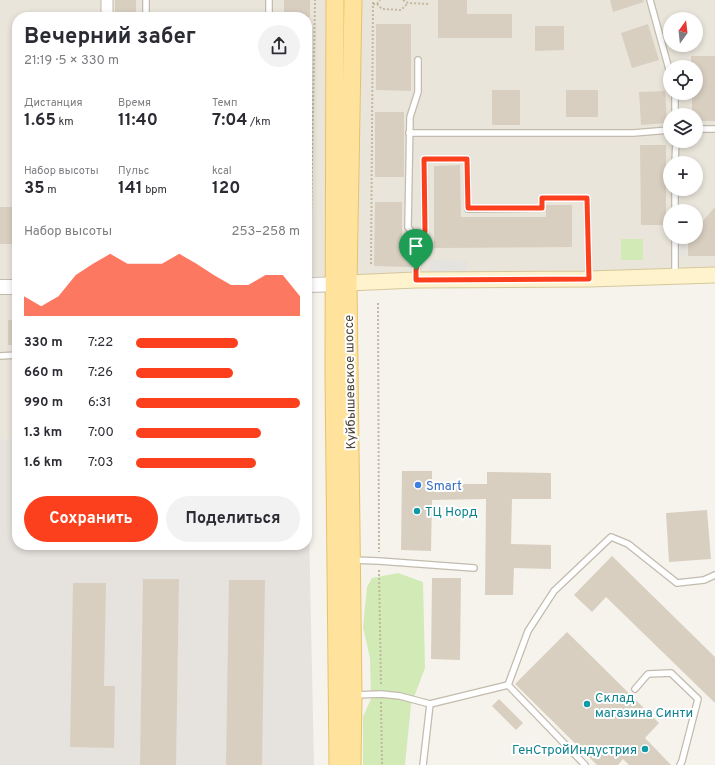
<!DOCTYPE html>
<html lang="ru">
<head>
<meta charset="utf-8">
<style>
  body { margin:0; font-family:Overpass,sans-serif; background:#f2f2f3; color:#2b2b33; height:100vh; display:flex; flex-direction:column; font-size:15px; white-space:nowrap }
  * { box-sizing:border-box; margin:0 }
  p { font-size:13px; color:#7c7c81 }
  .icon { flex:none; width:22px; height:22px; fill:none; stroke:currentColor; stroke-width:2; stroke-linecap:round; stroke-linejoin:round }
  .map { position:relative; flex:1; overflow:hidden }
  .side { position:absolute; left:12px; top:12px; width:300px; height:538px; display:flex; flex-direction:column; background:#fff; border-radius:16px; box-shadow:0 2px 6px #0003 }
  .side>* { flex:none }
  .needle { width:26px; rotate:15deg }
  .controls { position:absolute; left:663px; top:12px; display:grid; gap:8px }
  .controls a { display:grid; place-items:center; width:40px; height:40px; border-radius:50%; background:#fff; box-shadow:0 2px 6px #0003; font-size:20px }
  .pin { position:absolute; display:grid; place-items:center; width:34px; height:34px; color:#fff; margin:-41px -17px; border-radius:50% 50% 50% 0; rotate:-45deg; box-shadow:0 0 4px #0007 }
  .pin .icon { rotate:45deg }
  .round { display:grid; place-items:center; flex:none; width:42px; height:42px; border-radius:21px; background:#f2f2f3 }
  .headline { display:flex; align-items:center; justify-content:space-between; height:68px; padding:0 12px }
  h1 { font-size:22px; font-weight:700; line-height:30px }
  .metrics { display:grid; grid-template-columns:repeat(3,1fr); gap:6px; height:68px; padding:4px 12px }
  .metrics div { display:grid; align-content:center }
  .metrics b { font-size:17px; font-weight:700 }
  .metrics small { font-size:11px; font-weight:400 }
  .metrics p { font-size:11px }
  .chart { height:112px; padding:8px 12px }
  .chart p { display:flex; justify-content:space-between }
  .chart svg { width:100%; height:72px; margin-top:4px; fill:#fc3f1d; opacity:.7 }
  .button { display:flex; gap:8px; margin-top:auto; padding:8px 12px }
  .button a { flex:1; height:46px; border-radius:24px; background:#fc3f1d; color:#fff; font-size:16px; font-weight:700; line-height:46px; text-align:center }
  .button a+a { background:#f2f2f3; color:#2b2b33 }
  ul { padding:0 12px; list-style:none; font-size:13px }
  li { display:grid; grid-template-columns:64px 48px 1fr; align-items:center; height:30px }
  li i { height:10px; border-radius:5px; background:#fc3f1d }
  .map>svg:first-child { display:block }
  .residential { fill:#eae5da; fill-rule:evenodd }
  .industrial { fill:#e6e2dd }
  .green { fill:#d2eab5 }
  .parking { fill:#e5e3e0 }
  .building { fill:#d8cfc1 }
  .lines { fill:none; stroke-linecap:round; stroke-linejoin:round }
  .service-casing { stroke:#c2bbae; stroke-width:8 }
  .minor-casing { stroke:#c2bbae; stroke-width:13 }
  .tertiary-casing { stroke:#c2bbae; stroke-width:16 }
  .secondary-casing { stroke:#d6c79b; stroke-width:17 }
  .primary-casing { stroke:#e6c16a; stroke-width:19 }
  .path { stroke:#c4b79f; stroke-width:2; stroke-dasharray:2 2; stroke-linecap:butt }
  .service { stroke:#fff; stroke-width:5.5 }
  .minor { stroke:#fff; stroke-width:11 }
  .tertiary { stroke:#fff; stroke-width:14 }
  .secondary { stroke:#fff3cd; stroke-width:15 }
  .primary { stroke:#ffe39c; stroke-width:17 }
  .route-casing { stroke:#fff; stroke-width:8 }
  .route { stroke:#fc3f1d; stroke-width:5 }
  .shop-dot { fill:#3f7fe0; stroke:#fff; stroke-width:1.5 }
  .culture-dot { fill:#0f9aa8; stroke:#fff; stroke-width:1.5 }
  .labels { text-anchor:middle; stroke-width:4; stroke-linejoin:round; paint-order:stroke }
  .street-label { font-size:13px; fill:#4b4439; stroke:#fff }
  .shop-label { font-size:13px; fill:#366cbe; stroke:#fff; text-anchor:start }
  .culture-label { font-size:13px; fill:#0d838f; stroke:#fff; text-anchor:start }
</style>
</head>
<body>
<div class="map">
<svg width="715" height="765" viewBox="0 0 715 765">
  <rect width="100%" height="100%" fill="#f6f3ec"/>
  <path class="residential" d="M0 0H715V271L468 275 307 276V17H17V438L0 439ZM670 19H696V45H670ZM670 67H696V93H670ZM670 115H696V141H670ZM670 163H696V189H670ZM670 211H696V237H670Z"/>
  <polygon class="industrial" points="307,432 314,765 0,765 0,439 17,438 17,545 307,545"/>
  <g class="green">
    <rect x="621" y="239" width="22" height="21"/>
    <polygon points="398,573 423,582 425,668 411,705 405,765 363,765 363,717 371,699 370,658 363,627 367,587 372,578"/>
  </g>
  <g class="parking">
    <rect x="677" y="237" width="9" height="19"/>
    <polygon points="430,260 467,261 467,272 430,272"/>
  </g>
  <g class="building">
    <rect x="115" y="0" width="21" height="17"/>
    <rect x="284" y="0" width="26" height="17"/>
    <polygon points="438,0 467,0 467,14 512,14 512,38 438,38"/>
    <polygon points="610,0 643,0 644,2 613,12"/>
    <polygon points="376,24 411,24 411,91 376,90"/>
    <polygon points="648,24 659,60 632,68 621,33"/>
    <polygon points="535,26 564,26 564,50 535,51"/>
    <polygon points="691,56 715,56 715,121 696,121 696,115 692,115 692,93 696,93 696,67 691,67"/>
    <rect x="492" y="90" width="28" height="35"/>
    <rect x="566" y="90" width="32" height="27"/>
    <polygon points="665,91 667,123 641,125 639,92"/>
    <rect x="375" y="112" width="29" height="65"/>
    <polygon points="640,145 666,145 666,225 641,225"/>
    <polygon points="460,165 461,217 546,217 546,205 572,205 572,247 434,248 434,166"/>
    <polygon points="375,202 402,202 402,243 412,243 412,267 374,266"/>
    <rect x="0" y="207" width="17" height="37"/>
    <polygon points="715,207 715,256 688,256 688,237 696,237 696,222 702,222"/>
    <rect x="8" y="320" width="9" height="25"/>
    <polygon points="402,471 432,471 432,484 487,484 487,472 551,473 551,499 512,499 511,544 551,545 551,569 514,568 513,595 485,595 486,499 432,500 431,551 401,550"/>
    <polygon points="707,510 711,559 669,562 666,513"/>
    <polygon points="612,556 715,657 715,703 606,597 592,612 574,595"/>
    <polygon points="432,578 461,578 460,660 431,659"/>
    <polygon points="143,579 179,579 176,765 140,765"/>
    <polygon points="229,580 265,580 262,765 226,765"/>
    <polygon points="73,583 106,583 104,686 115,686 114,748 70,747"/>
    <polygon points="567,632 659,723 645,738 671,765 629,765 623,759 618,765 597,765 515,684"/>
    <polygon points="499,699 523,723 516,730 492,706"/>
  </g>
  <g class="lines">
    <defs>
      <g id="service">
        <polyline points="269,0 269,17"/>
        <polyline points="650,0 670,73"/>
        <polyline points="146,17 146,0"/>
        <polyline points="675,93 675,115"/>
        <polyline points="696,129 715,129"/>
        <polyline points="409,133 633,133 670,130"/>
        <polyline points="675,163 676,141"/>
        <polyline points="675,211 675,189"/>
        <polyline points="416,260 416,238 408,227 410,117 418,92 418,60"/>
        <polyline points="416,271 425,231 424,159 467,159 468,209 542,208 542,198 587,198 589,279"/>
        <polyline points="675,275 675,237"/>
        <polyline points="0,356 17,355"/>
        <polyline points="352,560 379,561 474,568"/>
        <polyline points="508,685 528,631 554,591 611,537 628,544 677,583 704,580 715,575"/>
        <polyline points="635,689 648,674 671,673 698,699 682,761 680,765"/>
        <polyline points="355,695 381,694 400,696 430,704 423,765"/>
        <polyline points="430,704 508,685 585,765"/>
      </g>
      <polyline id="minor" points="107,17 107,0"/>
      <g id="tertiary">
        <polyline points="307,285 344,284"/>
        <polyline points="0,287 17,287"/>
      </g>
      <polyline id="secondary" points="348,283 416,280 589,279 715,275"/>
      <g id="primary">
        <polyline points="335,0 334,373 338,765"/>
        <polyline points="352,765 353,696 348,283 353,0"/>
      </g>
    </defs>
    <use href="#service" class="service-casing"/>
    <use href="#minor" class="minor-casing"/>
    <use href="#tertiary" class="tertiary-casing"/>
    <use href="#secondary" class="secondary-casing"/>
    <use href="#primary" class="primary-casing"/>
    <g class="path">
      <polyline points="403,0 408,3 429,4"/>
      <polyline points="373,4 377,4 380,0"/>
      <polyline points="377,4 382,9 401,10 408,3"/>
      <polyline points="371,264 373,0"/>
      <polyline points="310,273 315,0"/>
      <polyline points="378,303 379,552"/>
      <polyline points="379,570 381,686"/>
      <polyline points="381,702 382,765"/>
    </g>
    <use href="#service" class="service"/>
    <use href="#minor" class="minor"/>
    <use href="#tertiary" class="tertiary"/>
    <use href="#secondary" class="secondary"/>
    <use href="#primary" class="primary"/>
  </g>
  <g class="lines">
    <defs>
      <polygon id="route" points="424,159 467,159 468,208 542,208 542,198 587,198 589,279 416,280 416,270 425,231"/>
    </defs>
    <use href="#route" class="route-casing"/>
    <use href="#route" class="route"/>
  </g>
  <circle class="shop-dot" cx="418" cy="485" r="4"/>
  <g class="culture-dot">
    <circle cx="417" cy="511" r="4"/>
    <circle cx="587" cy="704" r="4"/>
    <circle cx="645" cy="749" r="4"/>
  </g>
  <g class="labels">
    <g class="street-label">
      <text transform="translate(349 382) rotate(-91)" y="5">Куйбышевское шоссе</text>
    </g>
    <g class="shop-label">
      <text x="426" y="490">Smart</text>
    </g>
    <g class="culture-label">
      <text x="425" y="516">ТЦ Норд</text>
      <text x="595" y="702">Склад<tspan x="595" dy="15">магазина Синти</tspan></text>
      <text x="637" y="754" text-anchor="end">ГенСтройИндустрия</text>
    </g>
  </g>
</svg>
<div class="controls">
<a><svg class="needle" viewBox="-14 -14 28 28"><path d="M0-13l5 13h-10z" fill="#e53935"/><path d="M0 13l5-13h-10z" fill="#7c7c81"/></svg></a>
<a><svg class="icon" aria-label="locate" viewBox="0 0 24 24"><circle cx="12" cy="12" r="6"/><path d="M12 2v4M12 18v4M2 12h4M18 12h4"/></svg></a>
<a><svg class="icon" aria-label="layers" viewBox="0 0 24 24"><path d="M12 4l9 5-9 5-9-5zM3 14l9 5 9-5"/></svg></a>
<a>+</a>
<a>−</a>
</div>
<div class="pin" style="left:416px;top:270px;background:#1e9e55"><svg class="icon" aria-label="arrive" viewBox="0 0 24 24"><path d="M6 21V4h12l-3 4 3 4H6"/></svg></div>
<section class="side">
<div class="headline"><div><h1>Вечерний забег</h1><p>21:19 · 5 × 330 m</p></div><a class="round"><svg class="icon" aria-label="share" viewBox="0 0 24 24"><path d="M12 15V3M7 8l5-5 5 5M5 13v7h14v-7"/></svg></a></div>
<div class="metrics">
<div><p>Дистанция</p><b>1.65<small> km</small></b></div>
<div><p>Время</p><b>11:40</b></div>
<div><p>Темп</p><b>7:04<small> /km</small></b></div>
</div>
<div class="metrics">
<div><p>Набор высоты</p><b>35<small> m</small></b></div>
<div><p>Пульс</p><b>141<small> bpm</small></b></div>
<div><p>kcal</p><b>120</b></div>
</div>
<div class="chart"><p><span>Набор высоты</span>253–258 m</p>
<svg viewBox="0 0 160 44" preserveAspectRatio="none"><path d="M0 44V32L10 38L20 32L30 19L40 12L50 6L60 12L70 12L80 12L90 6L100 12L110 19L120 25L130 25L140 19L150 19L160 32V44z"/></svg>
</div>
<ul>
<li><b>330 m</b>7:22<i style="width:62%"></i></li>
<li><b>660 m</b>7:26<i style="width:59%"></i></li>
<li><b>990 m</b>6:31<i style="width:100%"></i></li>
<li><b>1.3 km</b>7:00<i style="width:76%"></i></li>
<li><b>1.6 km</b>7:03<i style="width:73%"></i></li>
</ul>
<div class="button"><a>Сохранить</a><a>Поделиться</a></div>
</section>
</div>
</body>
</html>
